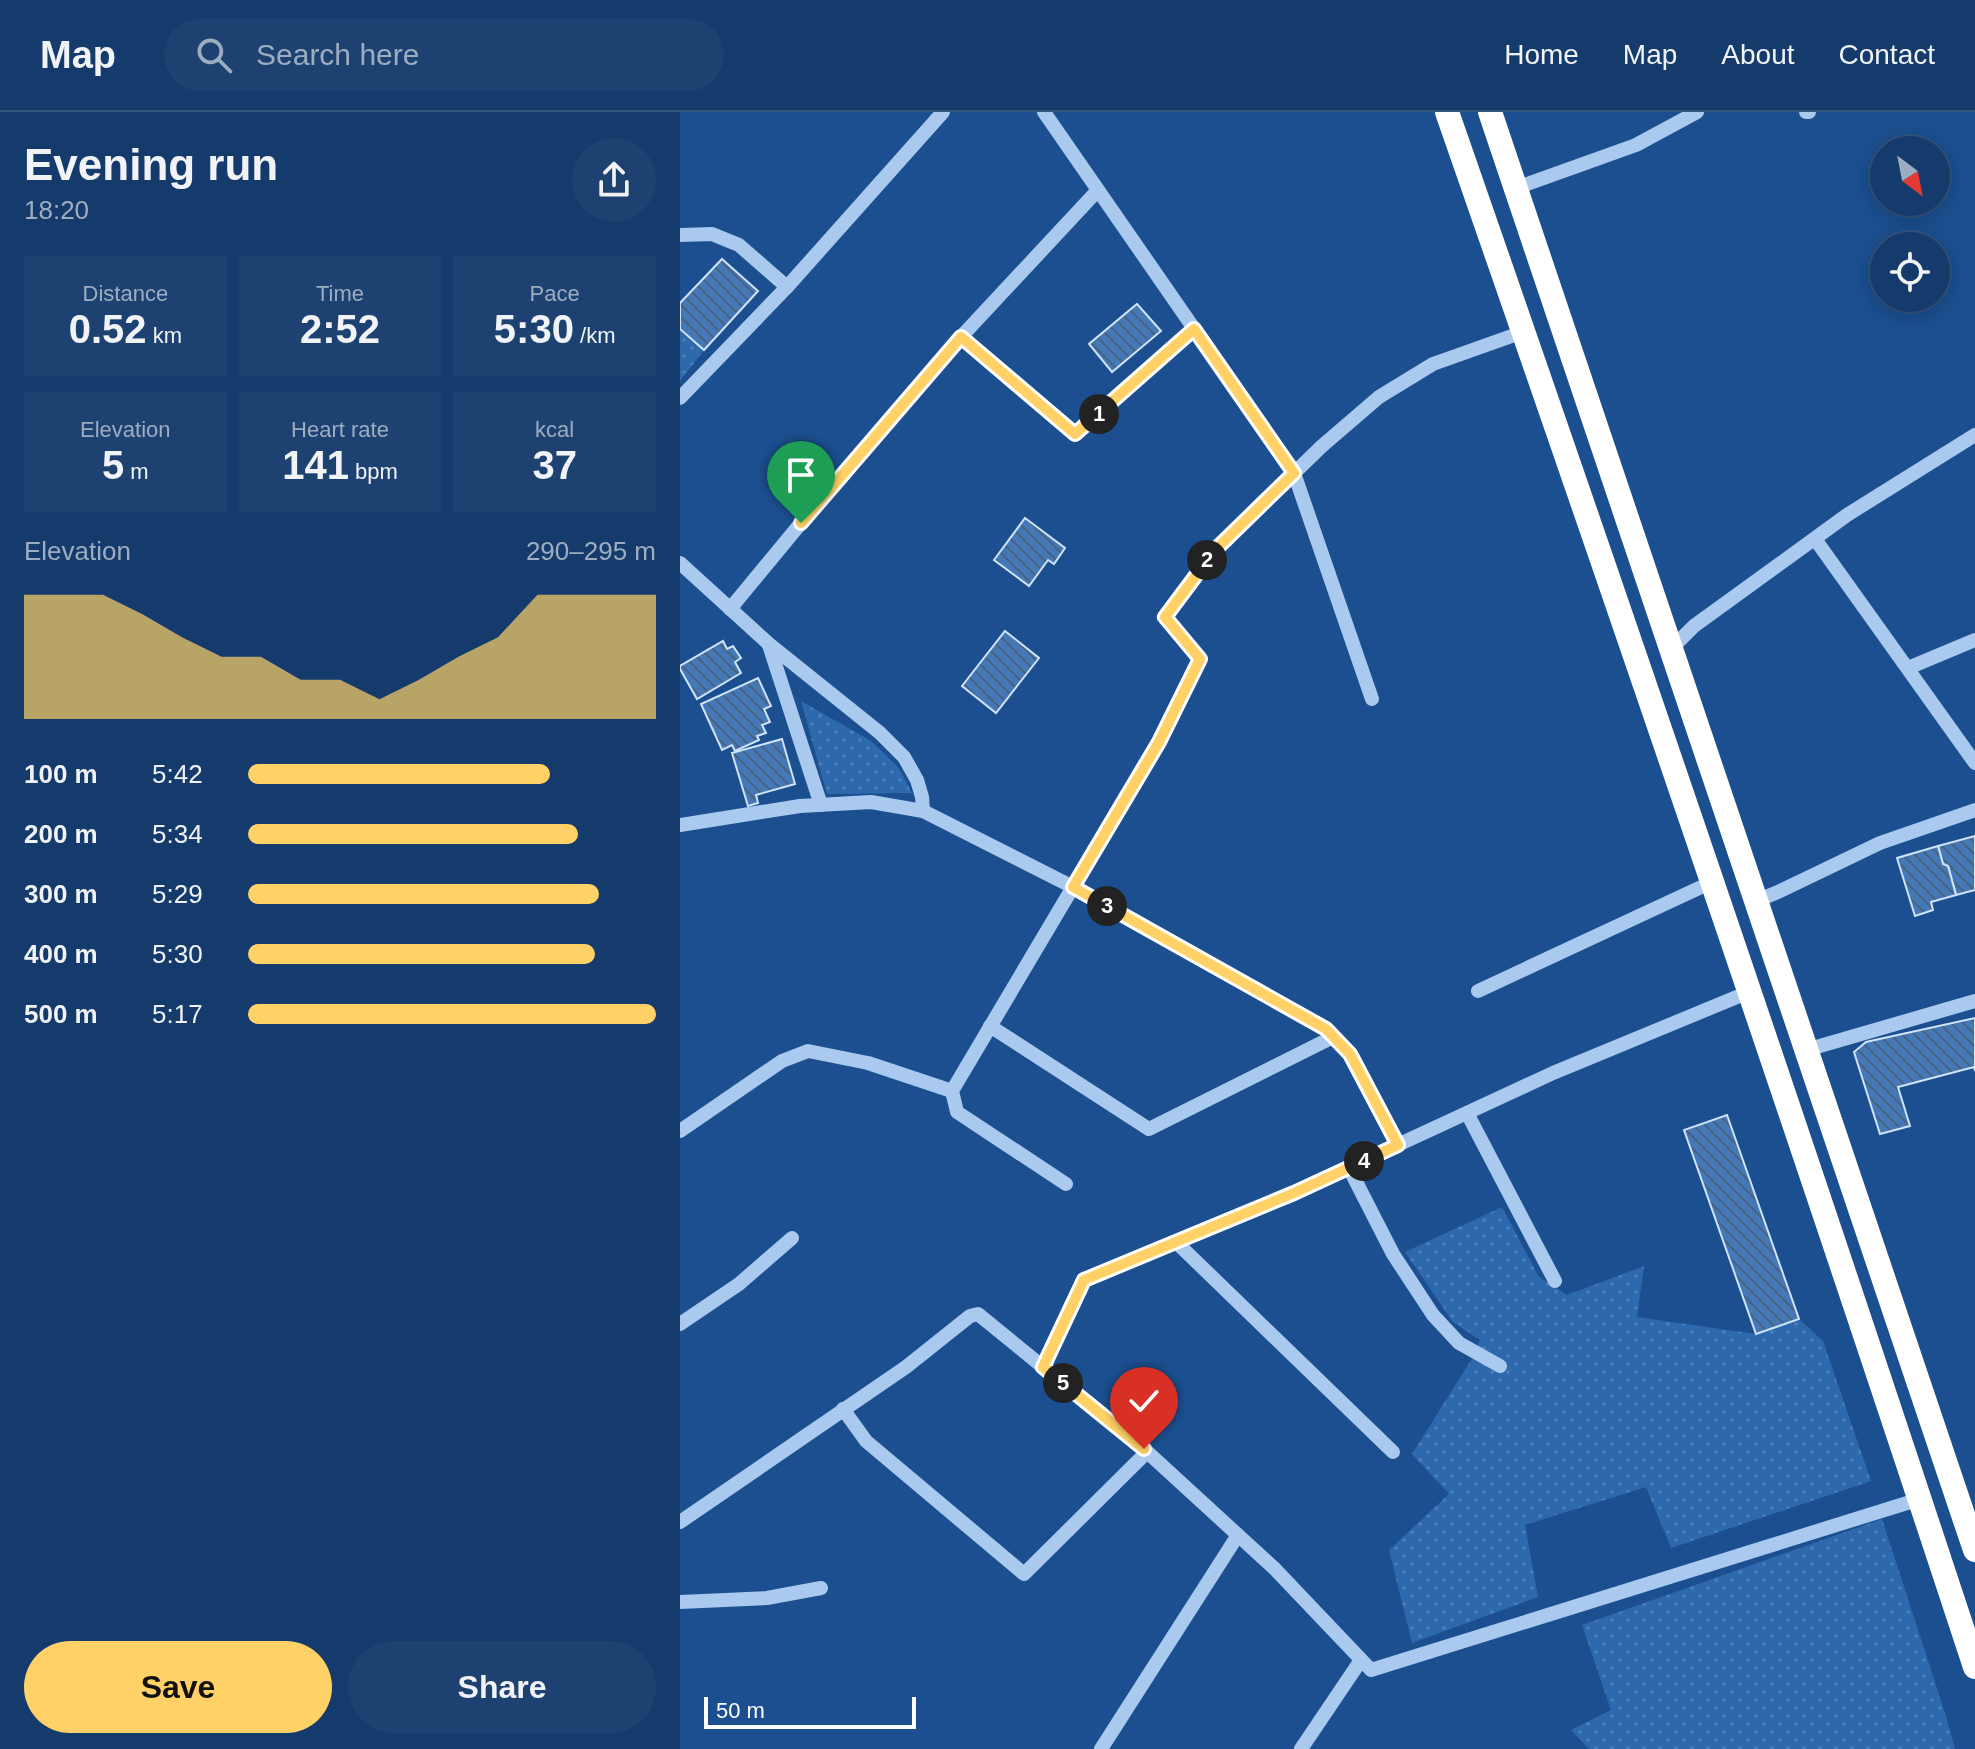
<!DOCTYPE html>
<html lang="en">
<head>
<meta charset="utf-8">
<style>
  body { margin:0; font-family:Helvetica,sans-serif; background:#1d4271; color:#f1f3f6; height:100vh; display:flex; flex-direction:column; font-size:30px; white-space:nowrap }
  * { box-sizing:border-box; margin:0 }
  p { font-size:26px; color:#9dadc1 }
  .icon { flex:none; width:44px; height:44px; fill:none; stroke:currentColor; stroke-width:2; stroke-linecap:round; stroke-linejoin:round }
  .map { position:relative; flex:1; overflow:hidden }
  .drawer { display:flex; flex-direction:column; background:#143b6b; width:680px }
  .drawer>* { flex:none }
  .needle { width:52px; rotate:148deg }
  .controls { position:absolute; left:1190px; top:24px; display:grid; gap:16px }
  .controls a { display:grid; place-items:center; width:80px; height:80px; border-radius:50%; background:#143b6b; box-shadow:0 4px 20px #0003,0 0 0 2px #33557e; font-size:40px }
  .scale { position:absolute; left:24px; bottom:20px; width:212px; box-sizing:border-box; padding-left:8px; border:4px solid #fff; border-top:0; font-size:22px; line-height:28px; white-space:nowrap; color:#fff; -webkit-text-stroke:6px #1b4f8f; paint-order:stroke }
  .pin { position:absolute; display:grid; place-items:center; width:68px; height:68px; color:#fff; margin:-82px -34px; border-radius:50% 50% 50% 0; rotate:-45deg; box-shadow:0 0 8px #0007 }
  .pin .icon { rotate:45deg }
  .km { position:absolute; width:40px; height:40px; margin:-20px; border-radius:50%; background:#222; color:#fff; font-size:22px; line-height:40px; text-align:center }
  .round { display:grid; place-items:center; flex:none; width:84px; height:84px; border-radius:42px; background:#1d4271 }
  .summary { display:flex; align-items:center; justify-content:space-between; height:136px; padding:0 24px }
  h1 { font-size:44px; font-weight:700; line-height:60px }
  .metrics { display:grid; grid-template-columns:repeat(3,1fr); gap:12px; height:136px; padding:8px 24px }
  .metrics div { display:grid; align-content:center; border-radius:0px; background:#1d4271; text-align:center }
  .metrics b { font-size:40px; font-weight:700 }
  .metrics small { font-size:22px; font-weight:400 }
  .metrics p { font-size:22px }
  .chart { height:224px; padding:16px 24px }
  .chart p { display:flex; justify-content:space-between }
  .chart svg { width:100%; height:144px; margin-top:8px; fill:#ffd166; opacity:.7 }
  .primary-button { display:flex; gap:16px; margin-top:auto; padding:16px 24px }
  .primary-button a { flex:1; height:92px; border-radius:48px; background:#ffd166; color:#111; font-size:32px; font-weight:700; line-height:92px; text-align:center }
  .primary-button a+a { background:#1d4271; color:#f1f3f6 }
  ul { padding:0 24px; list-style:none; font-size:26px }
  li { display:grid; grid-template-columns:128px 96px 1fr; align-items:center; height:60px }
  li i { height:20px; border-radius:10px; background:#ffd166 }
  header { display:flex; align-items:center; gap:48px; box-sizing:border-box; height:112px; padding:0 40px; background:#143b6b; border-bottom:2px solid #33557e }
  header strong { font-size:38px }
  nav { display:flex; gap:44px; margin-inline-start:auto; font-size:28px }
  .search { width:560px; height:72px; background:#1d4271; display:flex; align-items:center; gap:20px; box-sizing:border-box; padding:0 28px; border-radius:44px; color:#9dadc1; font-size:30px }
  main { display:flex; flex:1; min-height:0 }
  .map>svg:first-child { display:block }
  .grass { fill:url(#grass-dots) }
  .building { fill:url(#building-back-hatch); stroke:#cfe3fa; stroke-width:2 }
  .lines { fill:none; stroke-linecap:round; stroke-linejoin:round }
  .minor { stroke:#a9c9ee; stroke-width:14 }
  .highway { stroke:#fff; stroke-width:24 }
  .route-casing { stroke:#fff; stroke-width:16 }
  .route { stroke:#ffd166; stroke-width:10 }
</style>
</head>
<body>
<header>
<strong>Map</strong>
<div class="search"><svg class="icon" aria-label="search" viewBox="0 0 24 24"><circle cx="10" cy="10" r="6"/><path d="M15 15l6 6"/></svg>Search here</div>
<nav><a>Home</a><a>Map</a><a>About</a><a>Contact</a></nav>
</header>
<main>
<section class="drawer">
<div class="summary"><div><h1>Evening run</h1><p>18:20</p></div><a class="round"><svg class="icon" aria-label="share" viewBox="0 0 24 24"><path d="M12 15V3M7 8l5-5 5 5M5 13v7h14v-7"/></svg></a></div>
<div class="metrics">
<div><p>Distance</p><b>0.52<small> km</small></b></div>
<div><p>Time</p><b>2:52</b></div>
<div><p>Pace</p><b>5:30<small> /km</small></b></div>
</div>
<div class="metrics">
<div><p>Elevation</p><b>5<small> m</small></b></div>
<div><p>Heart rate</p><b>141<small> bpm</small></b></div>
<div><p>kcal</p><b>37</b></div>
</div>
<div class="chart"><p><span>Elevation</span>290–295 m</p>
<svg viewBox="0 0 160 44" preserveAspectRatio="none"><path d="M0 44V6L10 6L20 6L30 12L40 19L50 25L60 25L70 32L80 32L90 38L100 32L110 25L120 19L130 6L140 6L150 6L160 6V44z"/></svg>
</div>
<ul>
<li><b>100 m</b>5:42<i style="width:74%"></i></li>
<li><b>200 m</b>5:34<i style="width:81%"></i></li>
<li><b>300 m</b>5:29<i style="width:86%"></i></li>
<li><b>400 m</b>5:30<i style="width:85%"></i></li>
<li><b>500 m</b>5:17<i style="width:100%"></i></li>
</ul>
<div class="primary-button"><a>Save</a><a>Share</a></div>
</section>
<div class="map">
<svg width="1295" height="1637" viewBox="0 0 1295 1637">
  <defs>
    <pattern id="grass-dots" width="8" height="8" patternUnits="userSpaceOnUse" patternTransform="scale(2)"><rect width="8" height="8" fill="#2e69ad"/><path d="M2 2h.1M6 6h.1" fill="none" stroke="#4d80b9" stroke-width="1.8" stroke-linecap="round"/></pattern>
    <pattern id="building-back-hatch" width="6" height="6" patternUnits="userSpaceOnUse" patternTransform="scale(2)"><rect width="6" height="6" fill="#4478b7"/><path d="M-1 5l2 2M0 0l6 6M5-1l2 2" fill="none" stroke="#486282"/></pattern>
  </defs>
  <rect width="100%" height="100%" fill="#1b4f8f"/>
  <g class="grass">
    <polygon points="0,216 24,238 0,269"/>
    <polygon points="121,589 191,629 218,655 232,681 147,682"/>
    <polygon points="822,1095 859,1165 887,1183 964,1154 957,1205 1076,1222 1119,1207 1143,1229 1191,1369 991,1436 966,1375 845,1413 858,1485 732,1531 709,1438 769,1382 732,1342 790,1250 800,1228 773,1210 725,1140"/>
    <polygon points="1202,1407 1266,1604 1275,1637 909,1637 891,1618 931,1598 902,1513"/>
  </g>
  <g class="building">
    <polygon points="42,147 78,179 24,238 0,217 0,191"/>
    <polygon points="457,192 481,219 432,260 409,232"/>
    <polygon points="345,406 385,436 374,452 368,448 349,474 314,448"/>
    <polygon points="325,519 359,546 316,601 282,574"/>
    <polygon points="43,529 47,537 53,534 61,546 55,550 61,561 17,587 0,557 0,554"/>
    <polygon points="78,566 91,594 84,597 90,610 82,613 86,621 77,624 79,628 55,639 52,633 42,638 21,592"/>
    <polygon points="102,627 115,672 76,683 78,691 68,694 52,641"/>
    <polygon points="1295,724 1295,778 1276,783 1268,754 1263,752 1258,734"/>
    <polygon points="1258,734 1263,752 1268,754 1276,783 1251,790 1253,798 1235,804 1217,746"/>
    <polygon points="1295,906 1295,959 1294,955 1218,975 1230,1014 1200,1022 1174,940 1186,930"/>
    <polygon points="1047,1003 1119,1207 1076,1222 1004,1018"/>
  </g>
  <g class="lines">
    <g class="minor">
      <polyline points="364,0 614,361 692,587"/>
      <polyline points="1126,0 1129,0"/>
      <polyline points="836,76 956,33 1017,0"/>
      <polyline points="0,123 32,122 59,133 107,175"/>
      <polyline points="281,225 395,322 514,217"/>
      <polyline points="0,286 107,175 263,0"/>
      <polyline points="1135,427 1295,651"/>
      <polyline points="0,451 89,532 200,621 224,645 237,668 242,685 243,699"/>
      <polyline points="50,497 121,411 281,225 418,78"/>
      <polyline points="89,533 141,693"/>
      <polyline points="991,537 1014,514 1167,403 1295,323"/>
      <polyline points="1228,556 1295,528"/>
      <polyline points="0,713 120,694 191,690 243,699 393,775 646,917 670,942 718,1033"/>
      <polyline points="1076,789 1098,780 1200,731 1295,698"/>
      <polyline points="798,879 1032,770"/>
      <polyline points="310,914 469,1017 653,925"/>
      <polyline points="1126,938 1295,889"/>
      <polyline points="787,1001 875,1169"/>
      <polyline points="0,1019 102,949 128,939 188,951 272,979"/>
      <polyline points="669,1056 713,1142 753,1203 779,1231 820,1254"/>
      <polyline points="386,1072 277,1000 272,979 479,630 520,547 485,505 535,438 642,334 699,285 753,252 843,220"/>
      <polyline points="496,1130 713,1340"/>
      <polyline points="0,1212 59,1172 112,1126"/>
      <polyline points="363,1255 404,1168 614,1081 873,961 1069,880"/>
      <polyline points="163,1297 186,1329 344,1462 467,1340"/>
      <polyline points="0,1410 226,1255 290,1204 298,1202 464,1337 595,1457 691,1558 1240,1387"/>
      <polyline points="0,1490 87,1486 141,1476"/>
      <polyline points="421,1637 558,1423"/>
      <polyline points="621,1637 681,1548"/>
    </g>
    <g class="highway">
      <path d="M767 0C947 517 1124 1035 1295 1555"/>
      <polyline points="810,0 1295,1438"/>
    </g>
  </g>
  <g class="lines">
    <defs>
      <polyline id="route" points="121,411 281,225 395,322 514,217 614,361 535,438 485,505 520,547 479,630 393,775 646,917 670,942 718,1033 614,1081 404,1168 363,1255 464,1337"/>
    </defs>
    <use href="#route" class="route-casing"/>
    <use href="#route" class="route"/>
  </g>
</svg>
<div class="controls">
<a><svg class="needle" viewBox="-14 -14 28 28"><path d="M0-13l5 13h-10z" fill="#e53935"/><path d="M0 13l5-13h-10z" fill="#9dadc1"/></svg></a>
<a><svg class="icon" aria-label="locate" viewBox="0 0 24 24"><circle cx="12" cy="12" r="6"/><path d="M12 2v4M12 18v4M2 12h4M18 12h4"/></svg></a>
</div>
<div class="scale">50 m</div>
<div class="pin" style="left:121px;top:411px;background:#1e9e55"><svg class="icon" aria-label="arrive" viewBox="0 0 24 24"><path d="M6 21V4h12l-3 4 3 4H6"/></svg></div>
<div class="pin" style="left:464px;top:1337px;background:#d93025"><svg class="icon" aria-label="check" viewBox="0 0 24 24"><path d="M5 12l5 5 9-10"/></svg></div>
<b class="km" style="left:419px;top:302px">1</b>
<b class="km" style="left:527px;top:448px">2</b>
<b class="km" style="left:427px;top:794px">3</b>
<b class="km" style="left:684px;top:1049px">4</b>
<b class="km" style="left:383px;top:1271px">5</b>
</div>
</main>
</body>
</html>
